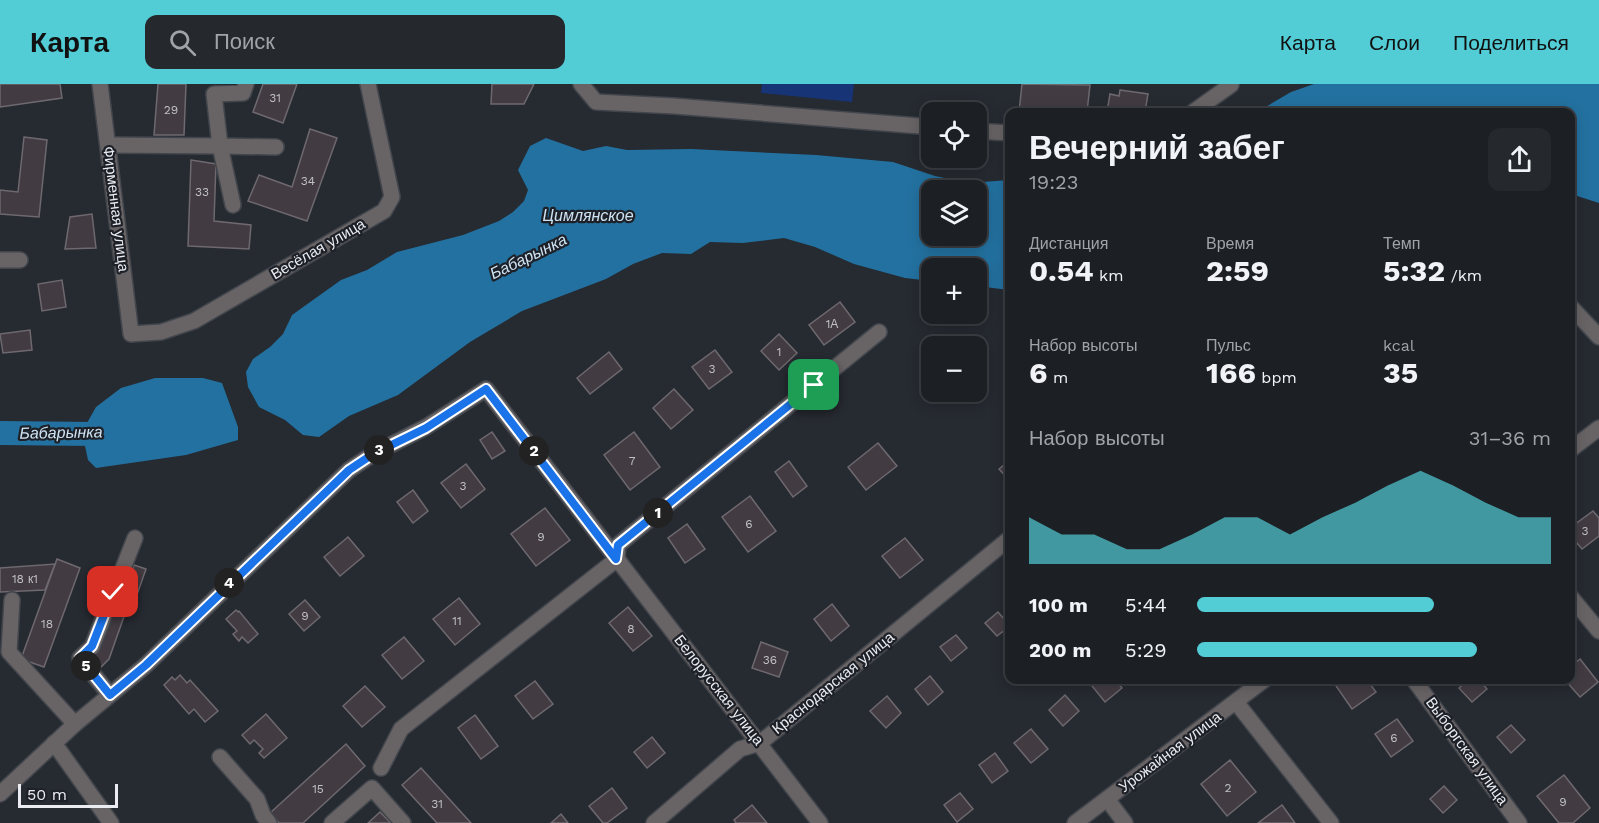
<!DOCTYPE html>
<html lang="ru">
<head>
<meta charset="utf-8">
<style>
  body { margin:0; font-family:"Work Sans",sans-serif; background:#25282d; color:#f1f3f6; height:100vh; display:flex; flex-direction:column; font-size:22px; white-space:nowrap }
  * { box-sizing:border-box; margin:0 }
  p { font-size:20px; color:#a0a3a7 }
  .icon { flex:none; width:33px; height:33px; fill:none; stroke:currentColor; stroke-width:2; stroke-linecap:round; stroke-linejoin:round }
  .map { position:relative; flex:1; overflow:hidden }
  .drawer { position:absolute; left:1005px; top:24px; width:570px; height:576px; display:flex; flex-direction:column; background:#1c2025; border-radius:12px; box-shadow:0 3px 15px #0003,0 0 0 2px #3a3e42 }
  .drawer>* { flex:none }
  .fabs { position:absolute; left:921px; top:18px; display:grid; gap:12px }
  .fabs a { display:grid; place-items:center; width:66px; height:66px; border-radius:12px; background:#1c2025; box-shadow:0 3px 15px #0003,0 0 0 2px #3a3e42; font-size:30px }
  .scale { position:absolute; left:18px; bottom:15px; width:100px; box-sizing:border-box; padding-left:6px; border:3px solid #eaecf1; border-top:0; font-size:16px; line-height:21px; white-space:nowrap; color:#eaecf1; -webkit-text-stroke:4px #1d2027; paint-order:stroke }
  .pin { position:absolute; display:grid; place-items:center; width:51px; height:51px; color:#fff; margin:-26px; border-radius:12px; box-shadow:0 3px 9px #0006 }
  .km { position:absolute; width:30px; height:30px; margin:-15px; border-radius:50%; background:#222; color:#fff; font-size:16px; line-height:30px; text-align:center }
  .round { display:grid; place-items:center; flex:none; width:63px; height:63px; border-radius:12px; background:#25282d }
  .summary { display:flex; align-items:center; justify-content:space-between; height:102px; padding:0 24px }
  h1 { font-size:33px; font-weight:700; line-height:45px }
  .metrics { display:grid; grid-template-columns:repeat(3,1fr); gap:9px; height:102px; padding:6px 24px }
  .metrics div { display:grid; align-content:center }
  .metrics b { font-size:30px; font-weight:700 }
  .metrics small { font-size:16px; font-weight:400 }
  .metrics p { font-size:16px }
  .chart { height:168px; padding:12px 24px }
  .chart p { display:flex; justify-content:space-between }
  .chart svg { width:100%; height:108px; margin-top:6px; fill:#52ccd5; opacity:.7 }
  ul { padding:0 24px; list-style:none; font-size:20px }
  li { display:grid; grid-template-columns:96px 72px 1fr; align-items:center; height:45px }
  li i { height:15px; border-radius:8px; background:#52ccd5 }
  header { display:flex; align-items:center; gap:36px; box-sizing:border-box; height:84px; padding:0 30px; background:#52ccd5; color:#111 }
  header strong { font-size:28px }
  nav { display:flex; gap:33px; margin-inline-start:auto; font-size:21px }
  .search { width:420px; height:54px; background:#25282d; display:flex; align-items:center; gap:15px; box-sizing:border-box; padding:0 21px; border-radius:12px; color:#a0a3a7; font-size:22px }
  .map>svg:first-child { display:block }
  .green { fill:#173477 }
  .water { fill:#2371a0; fill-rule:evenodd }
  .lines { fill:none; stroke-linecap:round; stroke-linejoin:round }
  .river { stroke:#2371a0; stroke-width:24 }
  .building { fill:#423c42; stroke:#6e686f; stroke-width:1.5 }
  .minor-casing { stroke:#41454c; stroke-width:18 }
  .minor { stroke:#686364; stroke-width:15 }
  .route-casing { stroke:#fff; stroke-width:12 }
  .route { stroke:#1a73e8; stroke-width:8 }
  .labels { text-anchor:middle; stroke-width:4.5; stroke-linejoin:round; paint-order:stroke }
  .number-label { font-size:12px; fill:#c0c0c5 }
  .street-label { font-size:15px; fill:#eaecf1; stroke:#1d2027 }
  .water-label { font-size:16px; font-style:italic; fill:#cde2f2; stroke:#1d2027 }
</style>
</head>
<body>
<header>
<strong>Карта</strong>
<div class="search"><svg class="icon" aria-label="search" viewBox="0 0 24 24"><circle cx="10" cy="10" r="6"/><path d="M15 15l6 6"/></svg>Поиск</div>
<nav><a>Карта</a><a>Слои</a><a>Поделиться</a></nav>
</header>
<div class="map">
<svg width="1599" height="739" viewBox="0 0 1599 739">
  <rect width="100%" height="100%" fill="#262a31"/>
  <polygon class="green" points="762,0 854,0 852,18 761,9"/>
  <g class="water">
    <polygon points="1314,0 1599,0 1599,119 1571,110 1570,28 1257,28 1291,8"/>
    <path d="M546 54 583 67 606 62 627 66 691 65 816 71 893 78 935 92 969 99 1009 96V206L977 202 976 184H932L931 197 905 194 854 180 815 163 784 154 743 159 710 158 691 170 662 169 633 180 606 195 522 227 470 258 398 311 349 332 319 353 303 351 285 336 259 323 248 303 246 288 253 275 270 263 283 250 292 231 341 196 367 186 397 168 463 151 499 137 513 128 524 117 528 106 518 86 530 62ZM932 106H976V152H932Z"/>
    <polygon points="155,294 203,294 222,299 238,343 238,356 186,371 96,384 88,376 82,348 96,323 121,304"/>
  </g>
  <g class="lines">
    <polyline class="river" points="0,349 95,350 114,347"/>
  </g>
  <g class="building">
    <polygon points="0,0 60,0 62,14 0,23"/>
    <polygon points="158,0 186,0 184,51 154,51"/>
    <polygon points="263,0 297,0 283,39 253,28"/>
    <polygon points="492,0 534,0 524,20 491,20"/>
    <polygon points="1022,0 1090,1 1087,28 1019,28"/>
    <polygon points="1120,6 1148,10 1145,28 1107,28 1110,10 1119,12"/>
    <polygon points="310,45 337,54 307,137 248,117 259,91 292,103"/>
    <polygon points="24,53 47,56 39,133 0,130 0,106 18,108"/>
    <polygon points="191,76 216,80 214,137 251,141 249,165 188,162"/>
    <polygon points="92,130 96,164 65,165 70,133"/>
    <polygon points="62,196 66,223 42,227 38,200"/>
    <polygon points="840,218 855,238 824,261 809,241"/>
    <polygon points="30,246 32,266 3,269 0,250"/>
    <polygon points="779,250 797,269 779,286 761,267"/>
    <polygon points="715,266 732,288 709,305 692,283"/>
    <polygon points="609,268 622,285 590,310 577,294"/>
    <polygon points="674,305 693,326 671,345 653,324"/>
    <polygon points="492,348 505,367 492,375 480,356"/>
    <polygon points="634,348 660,383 630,406 604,371"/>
    <polygon points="878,359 897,382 866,406 848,383"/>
    <polygon points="1010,376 1010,397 999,385"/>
    <polygon points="789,377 807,402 793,413 775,388"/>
    <polygon points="466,380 485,405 461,424 441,399"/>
    <polygon points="413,406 428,427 413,439 397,418"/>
    <polygon points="750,412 776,447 748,468 722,433"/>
    <polygon points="545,424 570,456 536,482 511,450"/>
    <polygon points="1593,427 1599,434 1599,452 1582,465 1570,451 1570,444"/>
    <polygon points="687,440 705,465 685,479 668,454"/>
    <polygon points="348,453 364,472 340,492 324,473"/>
    <polygon points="905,454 923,476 900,494 882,472"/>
    <polygon points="57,475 80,484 44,583 21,575"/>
    <polygon points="55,480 45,506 0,508 0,484"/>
    <polygon points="134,481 146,485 138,508 133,507 109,575 99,585 88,575 121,504 125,505"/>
    <polygon points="459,514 480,540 455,561 433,535"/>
    <polygon points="305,516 320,533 304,547 289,530"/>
    <polygon points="832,520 849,542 831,557 814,535"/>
    <polygon points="628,523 652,552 633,567 609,539"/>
    <polygon points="236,526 238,528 239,527 258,550 248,559 242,553 239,557 233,550 237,547 226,535"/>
    <polygon points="998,528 1010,542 997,552 985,539"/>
    <polygon points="956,551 967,564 951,577 940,563"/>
    <polygon points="404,553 424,577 402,595 382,571"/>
    <polygon points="761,558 788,568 779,593 752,584"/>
    <polygon points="1580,575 1598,598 1580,613 1565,596 1570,596 1570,583"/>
    <polygon points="180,591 187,599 190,596 218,627 205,638 194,625 189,630 164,601 172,593 175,596"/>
    <polygon points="930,592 943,608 928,621 915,605"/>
    <polygon points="1100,596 1115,596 1122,604 1105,618 1092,602"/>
    <polygon points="1339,596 1367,596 1376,608 1352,625 1334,599"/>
    <polygon points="1468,596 1479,596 1487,605 1472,618 1459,604"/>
    <polygon points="535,597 553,620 533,635 515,612"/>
    <polygon points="365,602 385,623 362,643 343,622"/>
    <polygon points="1065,611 1079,627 1063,642 1049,626"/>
    <polygon points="887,612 901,629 886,644 870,627"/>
    <polygon points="266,630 287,654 264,674 259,669 263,665 254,656 250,660 242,651"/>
    <polygon points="475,631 498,662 481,675 458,644"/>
    <polygon points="1397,635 1413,657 1391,673 1375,650"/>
    <polygon points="1511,641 1525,656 1511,669 1497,653"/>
    <polygon points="1031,645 1048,665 1031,679 1014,659"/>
    <polygon points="652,653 665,669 647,684 634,668"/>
    <polygon points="346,660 365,682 303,739 279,739 270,729"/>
    <polygon points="995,669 1008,687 992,699 979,681"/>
    <polygon points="1230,676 1256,708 1227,732 1201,700"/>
    <polygon points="421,684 471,739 437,739 402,701"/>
    <polygon points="1564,691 1590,724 1573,739 1559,739 1537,712"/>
    <polygon points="1444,702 1457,716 1443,729 1430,715"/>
    <polygon points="612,704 627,724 607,739 603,739 589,722"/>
    <polygon points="960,709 973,725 957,738 944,721"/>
    <polygon points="752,721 767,739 736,739 734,736"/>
    <polygon points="1282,721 1295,739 1258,739"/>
    <polygon points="380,728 391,739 368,739"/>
    <polygon points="561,730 568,739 551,739"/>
  </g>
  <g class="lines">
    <defs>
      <g id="minor">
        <polyline points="100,0 131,250 161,248 194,237 384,127 392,113 368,0"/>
        <polyline points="246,0 243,9 214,10 220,62 276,63"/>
        <polyline points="581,0 596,18 674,22 932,43"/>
        <polyline points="1193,28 1231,1"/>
        <polyline points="976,47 1010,49"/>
        <polyline points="108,61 220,62 233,121"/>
        <polyline points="0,176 20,176"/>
        <polyline points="1570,222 1599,253"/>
        <polyline points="1570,366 1599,344"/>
        <polyline points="617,475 618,461 879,248"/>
        <polyline points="1570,512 1599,547"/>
        <polyline points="12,516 9,568 75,640"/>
        <polyline points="1414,596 1519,739"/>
        <polyline points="110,611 80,574 92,563 135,454"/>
        <polyline points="1236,618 1331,739"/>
        <polyline points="54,659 111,739"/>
        <polyline points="220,673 257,715 263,731 269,739"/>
        <polyline points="381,684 401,645 617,475 820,739"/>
        <polyline points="0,710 75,640 146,581 349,386 373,370 426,343 486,305 617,475"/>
        <polyline points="1107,715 1125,739"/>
        <polyline points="332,739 372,704 403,739"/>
        <polyline points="654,739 740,665 760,659 1010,454"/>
        <polyline points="1075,739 1264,596"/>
      </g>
    </defs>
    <use href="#minor" class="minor-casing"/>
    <use href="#minor" class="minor"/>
  </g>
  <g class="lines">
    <defs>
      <polyline id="route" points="113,508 92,562 80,574 110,611 146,581 349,386 373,370 426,344 486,305 616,475 618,461 814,301"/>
    </defs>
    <use href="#route" class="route-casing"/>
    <use href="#route" class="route"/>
  </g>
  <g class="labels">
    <g class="number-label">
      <text x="275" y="18">31</text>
      <text x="171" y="30">29</text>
      <text x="308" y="101">34</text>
      <text x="202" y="112">33</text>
      <text x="832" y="244">1А</text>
      <text x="779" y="272">1</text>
      <text x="712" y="289">3</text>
      <text x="632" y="381">7</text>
      <text x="463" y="406">3</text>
      <text x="749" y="444">6</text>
      <text x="1585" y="451">3</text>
      <text x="541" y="457">9</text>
      <text x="25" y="499">18 к1</text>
      <text x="305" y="536">9</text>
      <text x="457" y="541">11</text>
      <text x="47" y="544">18</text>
      <text x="631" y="549">8</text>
      <text x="770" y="580">36</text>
      <text x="1394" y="658">6</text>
      <text x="1228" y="708">2</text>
      <text x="318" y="709">15</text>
      <text x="1563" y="722">9</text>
      <text x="437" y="724">31</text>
    </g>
    <g class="street-label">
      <text transform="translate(116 125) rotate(83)" y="5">Фирменная улица</text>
      <text transform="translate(318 165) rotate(-30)" y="5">Весёлая улица</text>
      <text transform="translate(833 599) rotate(-39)" y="5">Краснодарская улица</text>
      <text transform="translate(719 606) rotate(52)" y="5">Белорусская улица</text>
      <text transform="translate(1467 667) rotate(54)" y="5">Выборгская улица</text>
      <text transform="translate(1170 668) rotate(-37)" y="5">Урожайная улица</text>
    </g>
    <g class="water-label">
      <text x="588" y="137">Цимлянское</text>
      <text transform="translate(528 172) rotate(-26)" y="6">Бабарынка</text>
      <text transform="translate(61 348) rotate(-1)" y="6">Бабарынка</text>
    </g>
  </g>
</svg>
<div class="fabs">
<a><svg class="icon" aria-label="locate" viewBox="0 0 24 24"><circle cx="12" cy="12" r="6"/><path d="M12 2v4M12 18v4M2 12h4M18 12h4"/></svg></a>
<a><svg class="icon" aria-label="layers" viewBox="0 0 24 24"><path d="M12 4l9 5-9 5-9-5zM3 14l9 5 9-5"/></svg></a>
<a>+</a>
<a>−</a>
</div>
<div class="scale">50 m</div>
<div class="pin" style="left:814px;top:301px;background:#1e9e55"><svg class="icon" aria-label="arrive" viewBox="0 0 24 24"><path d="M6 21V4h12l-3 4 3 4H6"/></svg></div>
<div class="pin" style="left:113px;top:508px;background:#d93025"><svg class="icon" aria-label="check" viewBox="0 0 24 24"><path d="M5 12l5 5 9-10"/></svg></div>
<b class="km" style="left:658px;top:429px">1</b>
<b class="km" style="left:534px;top:367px">2</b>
<b class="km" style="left:379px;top:366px">3</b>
<b class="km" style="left:229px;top:499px">4</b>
<b class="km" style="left:86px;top:582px">5</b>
<section class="drawer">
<div class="summary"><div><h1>Вечерний забег</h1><p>19:23</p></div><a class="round"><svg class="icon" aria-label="share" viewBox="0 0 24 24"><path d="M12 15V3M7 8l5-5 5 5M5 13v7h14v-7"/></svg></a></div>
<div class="metrics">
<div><p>Дистанция</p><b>0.54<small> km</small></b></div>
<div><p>Время</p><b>2:59</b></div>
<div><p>Темп</p><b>5:32<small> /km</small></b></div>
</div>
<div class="metrics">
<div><p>Набор высоты</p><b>6<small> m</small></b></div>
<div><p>Пульс</p><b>166<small> bpm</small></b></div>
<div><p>kcal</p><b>35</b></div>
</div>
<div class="chart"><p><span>Набор высоты</span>31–36 m</p>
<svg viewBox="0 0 160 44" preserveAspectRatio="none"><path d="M0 44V25L10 32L20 32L30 38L40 38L50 32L60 25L70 25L80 32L90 25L100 19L110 12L120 6L130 12L140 19L150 25L160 25V44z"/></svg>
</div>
<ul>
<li><b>100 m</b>5:44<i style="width:67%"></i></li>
<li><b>200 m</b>5:29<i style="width:79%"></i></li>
</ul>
</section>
</div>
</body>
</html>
